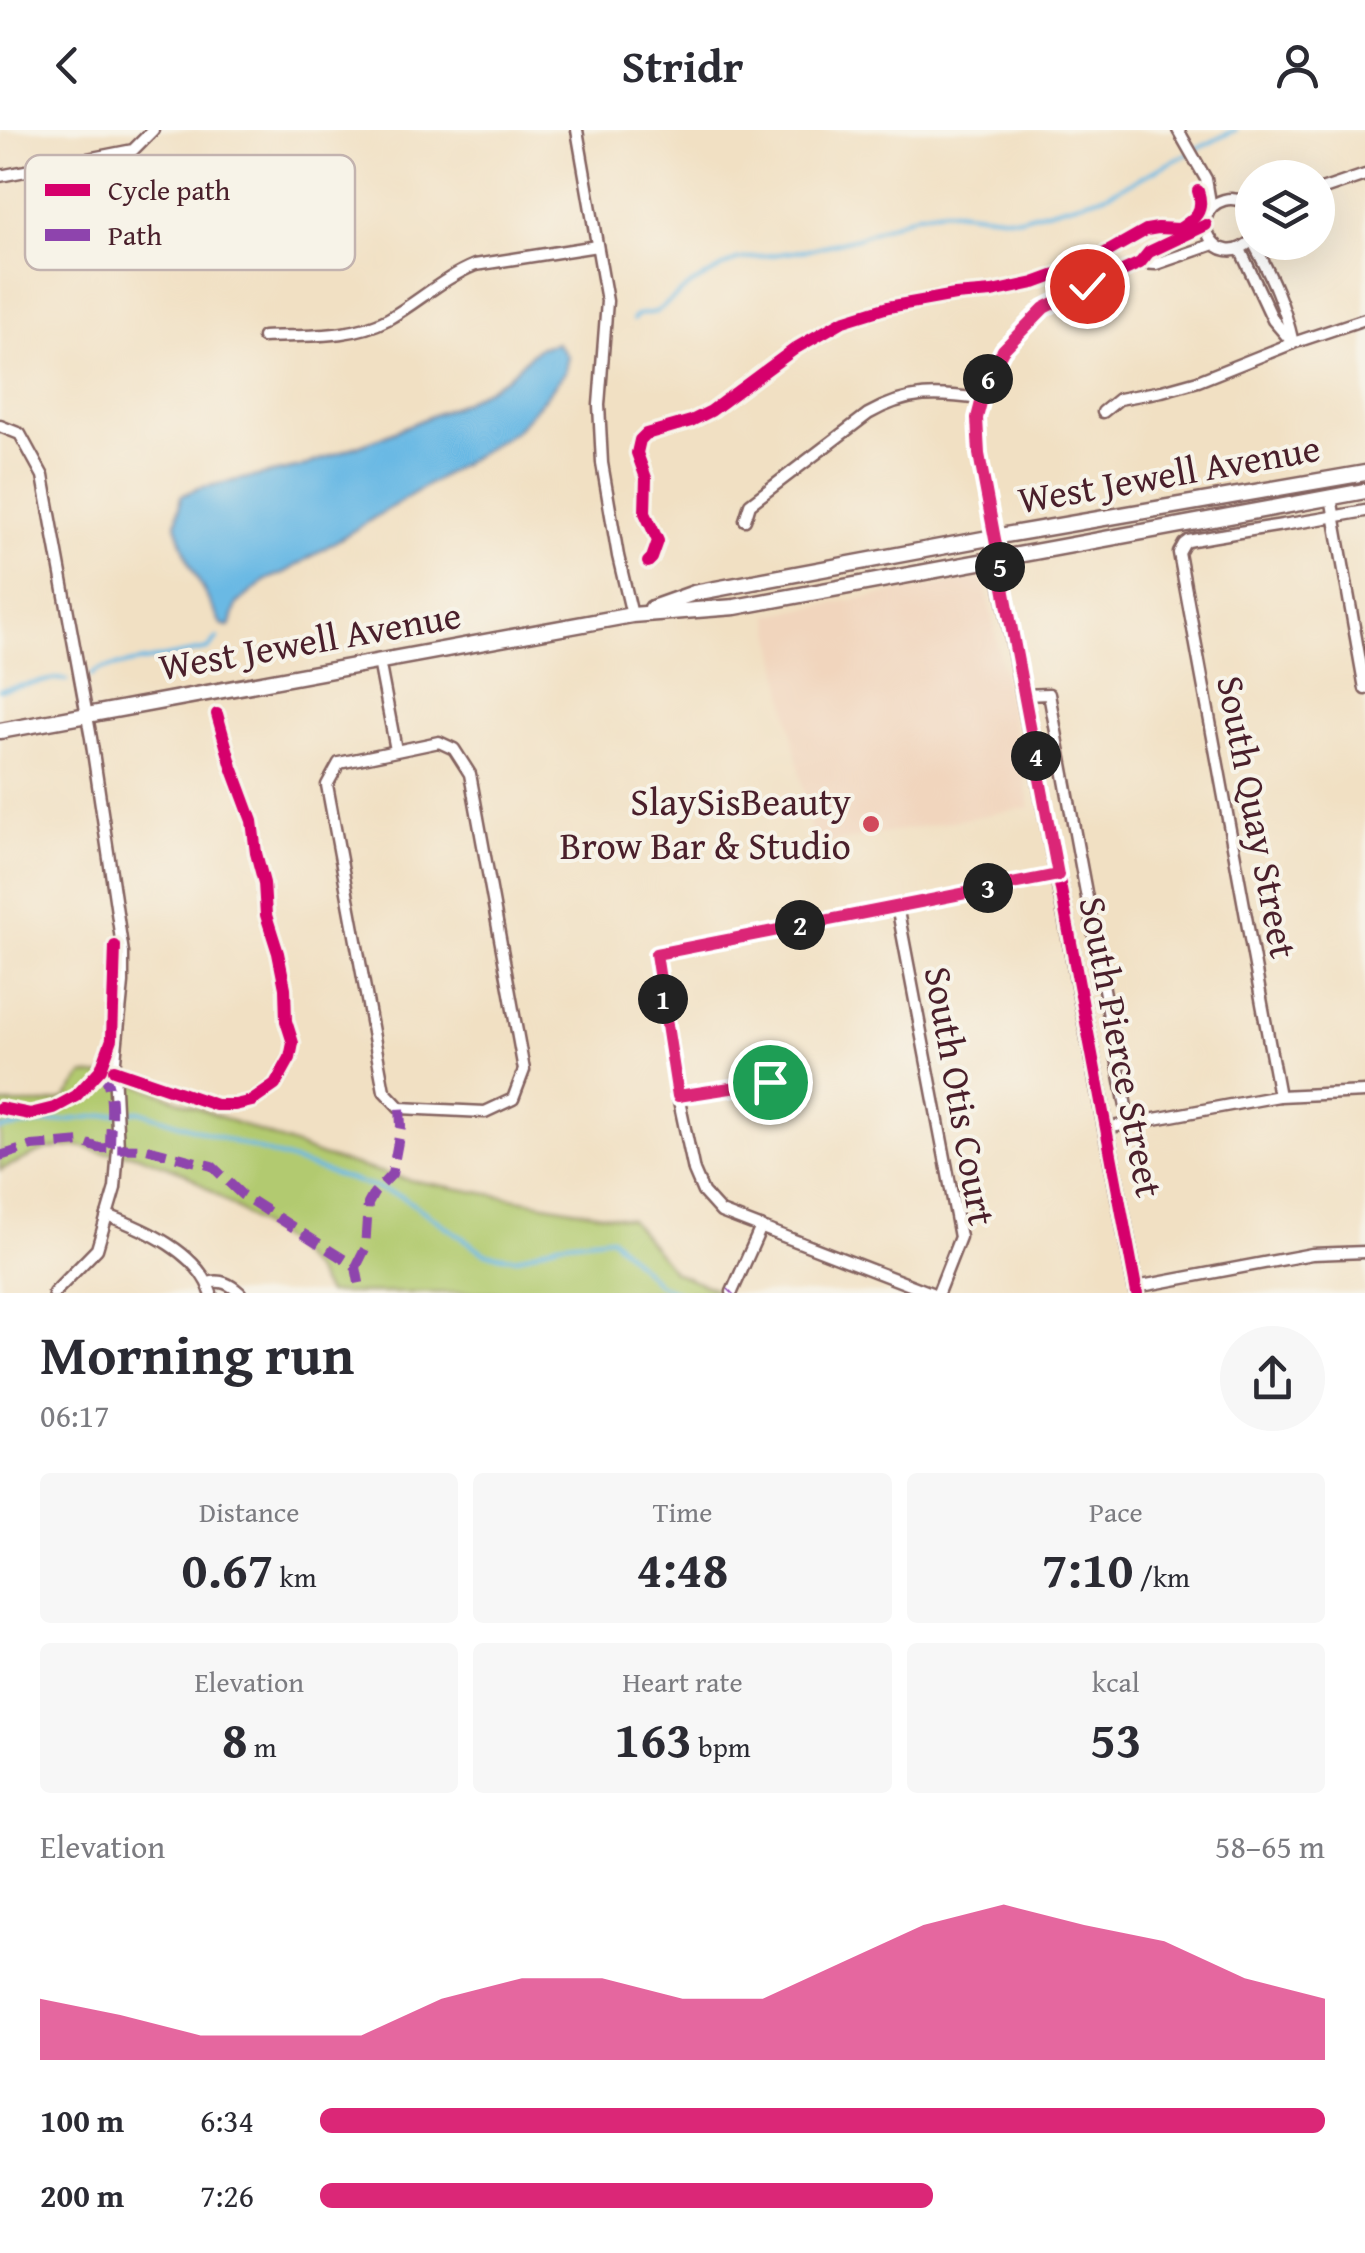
<!DOCTYPE html>
<html lang="en">
<head>
<meta charset="utf-8">
<style>
  body { margin:0; font-family:"Gentium Book Plus",serif; background:#f7f7f7; color:#2b2b33; height:100vh; display:flex; flex-direction:column; font-size:38px; white-space:nowrap }
  * { box-sizing:border-box; margin:0 }
  p { font-size:32px; color:#7c7c81 }
  .icon { flex:none; width:55px; height:55px; fill:none; stroke:currentColor; stroke-width:2; stroke-linecap:round; stroke-linejoin:round }
  .map { position:relative; height:1163px; overflow:hidden }
  .panel { display:flex; flex-direction:column; background:#fff; flex:1 }
  .panel>* { flex:none }
  .tools { position:absolute; left:1235px; top:30px; display:grid; gap:20px }
  .tools a { display:grid; place-items:center; width:100px; height:100px; border-radius:50%; background:#fff; box-shadow:0 10px 40px #0002; font-size:50px }
  .pin { position:absolute; display:grid; place-items:center; width:85px; height:85px; color:#fff; margin:-42px; border:5px solid #fff; border-radius:50%; box-shadow:0 2px 10px #0007 }
  .km { position:absolute; width:50px; height:50px; margin:-25px; border-radius:50%; background:#222; color:#fff; font-size:28px; line-height:50px; text-align:center }
  .round { display:grid; place-items:center; flex:none; width:105px; height:105px; border-radius:52px; background:#f7f7f7 }
  .headline { display:flex; align-items:center; justify-content:space-between; height:170px; padding:0 40px }
  h1 { font-size:55px; font-weight:600; line-height:75px }
  .stats { display:grid; grid-template-columns:repeat(3,1fr); gap:15px; height:170px; padding:10px 40px }
  .stats div { display:grid; align-content:center; border-radius:10px; background:#f7f7f7; text-align:center }
  .stats b { font-size:50px; font-weight:600 }
  .stats small { font-size:28px; font-weight:400 }
  .stats p { font-size:28px }
  .chart { height:280px; padding:20px 40px }
  .chart p { display:flex; justify-content:space-between }
  .chart svg { width:100%; height:180px; margin-top:10px; fill:#db2777; opacity:.7 }
  ul { padding:0 40px; list-style:none; font-size:32px }
  li { display:grid; grid-template-columns:160px 120px 1fr; align-items:center; height:75px }
  li i { height:25px; border-radius:12px; background:#db2777 }
  header { display:flex; justify-content:space-between; align-items:center; height:130px; padding:0 40px; background:#fff; font-size:45px; font-weight:600 }
  .map>svg:first-child { display:block }
  .built { fill:#f1d5bd }
  .green { fill:#b2ca6f; stroke:#7e744d; stroke-width:2.5 }
  .water { fill:#6ab9e4; stroke:#5a6c88; stroke-width:2.5 }
  .lines { fill:none; stroke-linecap:round; stroke-linejoin:round }
  .stream { stroke:#6ab9e4; stroke-width:4 }
  .street-casing { stroke:#846360; stroke-width:15 }
  .secondary-casing { stroke:#846360; stroke-width:19 }
  .street { stroke:#fff; stroke-width:10 }
  .secondary { stroke:#fff; stroke-width:14 }
  .quiet { stroke:#8e44ad; stroke-width:10; stroke-dasharray:20 10; stroke-linecap:butt }
  .cycleway-casing { stroke:#f7f3e8; stroke-width:19 }
  .cycleway { stroke:#d6006c; stroke-width:12 }
  .route-casing { stroke:#fff; stroke-width:20 }
  .route { stroke:#db2777; stroke-width:12 }
  .poi-dot { fill:#d1495b; stroke:#f7f3e8; stroke-width:4 }
  .labels { text-anchor:middle; stroke-width:8; stroke-linejoin:round; paint-order:stroke }
  .street-label { font-size:38px; fill:#4a1f2b; stroke:#f7f3e8 }
  .poi-label { font-size:38px; fill:#4a1f2b; stroke:#f7f3e8; text-anchor:end }
  .key { fill:#f7f3e8; stroke:#c3b3af; stroke-width:2.5 }
  .key-label { font-size:28px; fill:#4a1f2b }
</style>
</head>
<body>
<header><svg class="icon" aria-label="back" viewBox="0 0 24 24"><path d="M15 5l-7 7 7 7"/></svg>Stridr<svg class="icon" aria-label="person" viewBox="0 0 24 24"><circle cx="12" cy="8" r="4"/><path d="M4 21q1-7 8-7t8 7"/></svg></header>
<div class="map">
<svg width="1365" height="1163" viewBox="0 0 1365 1163">
  <rect width="100%" height="100%" fill="#f7f3e8"/>
  <filter id="ink" filterUnits="userSpaceOnUse"><feTurbulence type="fractalNoise" baseFrequency=".01" numOctaves="2"/><feDisplacementMap in="SourceGraphic" scale="20" xChannelSelector="R" yChannelSelector="G"/><feConvolveMatrix kernelMatrix="1 2 1 2 8 2 1 2 1" color-interpolation-filters="sRGB"/></filter>
  <filter id="wash" filterUnits="userSpaceOnUse"><feTurbulence type="fractalNoise" baseFrequency=".0048" numOctaves="4" result="noise"/><feDisplacementMap in="SourceGraphic" scale="40" xChannelSelector="R" yChannelSelector="G"/><feGaussianBlur stdDeviation="2.25" result="paint"/><feColorMatrix in="noise" values="0 0 0 0 0 0 0 0 0 0 0 0 0 0 0 0 0 1.4 0 .05"/><feComposite in="paint" operator="in"/></filter>
  <g filter="url(#wash)">
    <rect width="100%" height="100%" fill="#f1e0c3"/>
    <polygon class="built" points="977,448 982,450 986,457 1030,677 814,716 769,485"/>
    <polygon class="green" points="84,944 121,948 322,1026 409,1050 630,1089 674,1142 725,1163 327,1163 315,1143 288,1114 185,1043 135,1024 102,1022 80,1016 47,1019 0,1040 0,974 42,974 65,969"/>
    <polygon class="water" points="557,213 568,226 565,242 547,265 515,301 286,442 266,450 237,474 230,497 221,494 189,433 176,395 181,366 199,358 301,337 376,309 460,274 506,248 538,218"/>
    <g class="lines">
      <g class="stream">
        <polyline points="633,190 637,185 656,182 692,154 736,130 808,120 857,108 918,84 945,80 1020,88 1106,65 1235,0"/>
        <polyline points="91,545 101,539 208,519 218,508"/>
        <polyline points="0,560 56,549 67,550"/>
        <polyline points="0,999 139,981 401,1066 485,1123 517,1128 558,1113 611,1107 658,1154 679,1163"/>
      </g>
    </g>
  </g>
  <g filter="url(#ink)">
    <g class="lines">
      <defs>
        <g id="street">
          <polyline points="577,0 607,171 599,275 602,333 618,426 632,485"/>
          <polyline points="1178,0 1206,49 1211,78"/>
          <polyline points="0,46 133,20 153,0"/>
          <polyline points="1318,61 1365,45"/>
          <path d="M1252 79C1244 71 1235 67 1224 70 1184 82 1217 145 1252 110"/>
          <path d="M1253 112C1272 148 1284 173 1293 213"/>
          <polyline points="1240,119 1273,190 1292,212"/>
          <polyline points="1140,133 1156,134 1214,114"/>
          <path d="M263 207C304 205 351 209 388 189 418 172 443 148 475 135L597 116"/>
          <polyline points="1103,282 1119,269 1162,261 1198,251 1293,213 1365,189"/>
          <polyline points="0,296 20,304 43,346 91,608 123,823 123,853 114,940 118,1018 115,1058 97,1119 54,1163"/>
          <polyline points="1331,367 1365,559"/>
          <path d="M745 390 750 374 868 284C908 261 938 263 982 269"/>
          <polyline points="994,407 979,324 977,288 986,253 1003,219 1043,178 1140,133 1149,122 1206,95"/>
          <polyline points="379,531 396,620"/>
          <polyline points="1024,565 1049,564 1129,993"/>
          <polygon points="439,612 454,619 470,644 524,940 513,969 485,982 400,978 384,961 327,655 339,633"/>
          <polyline points="897,776 960,1107 938,1163"/>
          <polyline points="678,966 771,952 777,983"/>
          <path d="M1279 966 1179 423 1184 414 1188 411C1247 400 1306 392 1365 381"/>
          <polyline points="1106,998 1279,966 1365,962"/>
          <path d="M107 1085C144 1099 198 1122 211 1163"/>
          <path d="M208 1153C221 1149 230 1154 240 1163"/>
          <polyline points="1136,1157 1312,1124 1365,1122"/>
          <polyline points="732,1162 761,1097"/>
          <polyline points="931,1163 721,1082 703,1062 694,1041 678,966 656,824 1058,745"/>
        </g>
        <g id="secondary">
          <polyline points="994,407 1137,1163"/>
          <polyline points="652,478 694,463 994,407 1365,343"/>
          <polyline points="0,601 632,485 735,477 1365,361"/>
        </g>
      </defs>
      <use href="#street" class="street-casing"/>
      <use href="#secondary" class="secondary-casing"/>
      <use href="#street" class="street"/>
      <use href="#secondary" class="secondary"/>
      <g class="quiet">
        <path d="M101 939C116 960 110 993 110 1018"/>
        <polyline points="0,1026 32,1016 82,1012 99,1018 147,1019 212,1036 242,1065 356,1137 361,1163"/>
        <polyline points="356,1137 365,1119 368,1074 374,1063 392,1044 401,996 400,978"/>
        <polyline points="731,1163 732,1162"/>
      </g>
      <defs>
        <g id="cycleway">
          <path d="M648 432 652 428 658 411 645 383 646 348 637 323 640 310 646 304 691 291 711 281 796 218 843 191 888 177 955 165 992 162 1034 153 1086 134 1146 100 1158 98 1179 99C1195 89 1205 81 1198 61"/>
          <polyline points="114,940 216,975 235,975 252,971 275,955 290,928 293,913 286,891 285,858 278,823 266,785 264,753 256,723 252,691 232,637 217,584"/>
          <polyline points="0,978 30,984 54,978 76,966 101,939 112,909 115,816"/>
          <polyline points="1137,1163 979,324 977,288 986,253 1003,219 1043,178 1140,133 1149,122 1206,95"/>
        </g>
      </defs>
      <use href="#cycleway" class="cycleway-casing"/>
      <use href="#cycleway" class="cycleway"/>
    </g>
  </g>
  <g class="lines" filter="url(#ink)">
    <defs>
      <polyline id="route" points="770,952 678,966 656,824 1058,745 979,324 977,288 986,253 1003,220 1044,178 1087,156"/>
    </defs>
    <use href="#route" class="route-casing"/>
    <use href="#route" class="route"/>
  </g>
  <circle class="poi-dot" cx="871" cy="694" r="10"/>
  <g class="labels">
    <g class="street-label">
      <text transform="translate(1169 344) rotate(-10)" y="13">West Jewell Avenue</text>
      <text transform="translate(310 511) rotate(-10)" y="13">West Jewell Avenue</text>
      <text transform="translate(1257 687) rotate(79)" y="13">South Quay Street</text>
      <text transform="translate(1121 917) rotate(79)" y="13">South Pierce Street</text>
      <text transform="translate(960 966) rotate(80)" y="13">South Otis Court</text>
    </g>
    <g class="poi-label">
      <text x="851" y="685">SlaySisBeauty<tspan x="851" dy="44">Brow Bar &amp; Studio</tspan></text>
    </g>
  </g>
  <rect x="25" y="25" width="330" height="115" rx="15" class="key"/>
  <rect x="45" y="54" width="45" height="12" fill="#d6006c"/>
  <rect x="45" y="99" width="45" height="12" fill="#8e44ad"/>
  <g class="key-label">
    <text x="108" y="70">Cycle path</text>
    <text x="108" y="115">Path</text>
  </g>
</svg>
<div class="tools">
<a><svg class="icon" aria-label="layers" viewBox="0 0 24 24"><path d="M12 4l9 5-9 5-9-5zM3 14l9 5 9-5"/></svg></a>
</div>
<div class="pin" style="left:770px;top:952px;background:#1e9e55"><svg class="icon" aria-label="arrive" viewBox="0 0 24 24"><path d="M6 21V4h12l-3 4 3 4H6"/></svg></div>
<div class="pin" style="left:1087px;top:156px;background:#d93025"><svg class="icon" aria-label="check" viewBox="0 0 24 24"><path d="M5 12l5 5 9-10"/></svg></div>
<b class="km" style="left:663px;top:869px">1</b>
<b class="km" style="left:800px;top:795px">2</b>
<b class="km" style="left:988px;top:758px">3</b>
<b class="km" style="left:1036px;top:626px">4</b>
<b class="km" style="left:1000px;top:437px">5</b>
<b class="km" style="left:988px;top:249px">6</b>
</div>
<section class="panel">
<div class="headline"><div><h1>Morning run</h1><p>06:17</p></div><a class="round"><svg class="icon" aria-label="share" viewBox="0 0 24 24"><path d="M12 15V3M7 8l5-5 5 5M5 13v7h14v-7"/></svg></a></div>
<div class="stats">
<div><p>Distance</p><b>0.67<small> km</small></b></div>
<div><p>Time</p><b>4:48</b></div>
<div><p>Pace</p><b>7:10<small> /km</small></b></div>
</div>
<div class="stats">
<div><p>Elevation</p><b>8<small> m</small></b></div>
<div><p>Heart rate</p><b>163<small> bpm</small></b></div>
<div><p>kcal</p><b>53</b></div>
</div>
<div class="chart"><p><span>Elevation</span>58–65 m</p>
<svg viewBox="0 0 160 44" preserveAspectRatio="none"><path d="M0 44V29L10 33L20 38L30 38L40 38L50 29L60 24L70 24L80 29L90 29L100 20L110 11L120 6L130 11L140 15L150 24L160 29V44z"/></svg>
</div>
<ul>
<li><b>100 m</b>6:34<i style="width:100%"></i></li>
<li><b>200 m</b>7:26<i style="width:61%"></i></li>
</ul>
</section>
</body>
</html>
